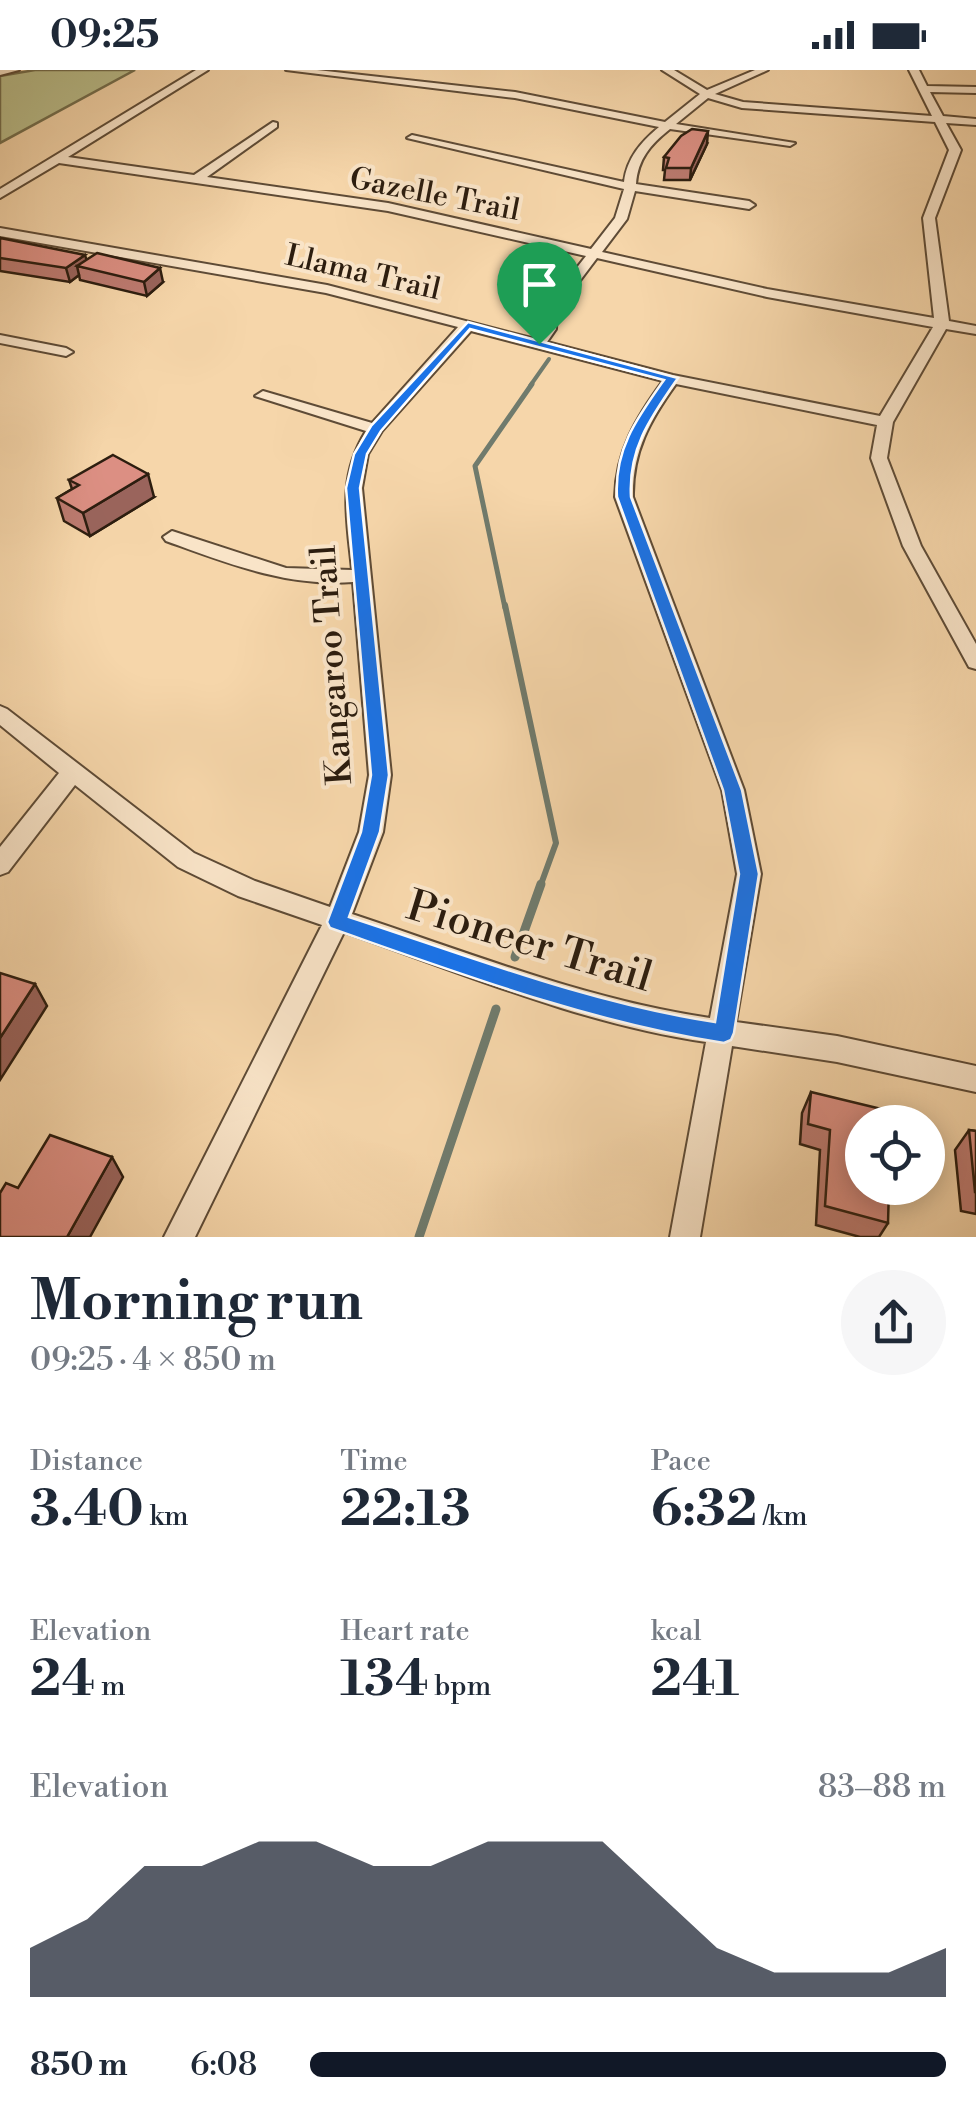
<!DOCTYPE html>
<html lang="en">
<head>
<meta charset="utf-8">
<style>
  body { margin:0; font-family:"Libre Bodoni",serif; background:#f6f6f7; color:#1f2937; height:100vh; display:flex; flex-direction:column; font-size:38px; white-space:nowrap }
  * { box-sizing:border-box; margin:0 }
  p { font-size:32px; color:#747a83 }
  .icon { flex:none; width:55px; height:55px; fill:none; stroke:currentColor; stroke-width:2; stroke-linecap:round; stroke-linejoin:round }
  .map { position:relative; height:1167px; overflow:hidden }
  .details { display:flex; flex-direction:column; background:#fff; flex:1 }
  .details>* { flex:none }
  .buttons { position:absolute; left:845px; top:1035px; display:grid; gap:20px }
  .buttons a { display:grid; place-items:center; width:100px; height:100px; border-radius:50%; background:#fff; box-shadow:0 5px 25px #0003; font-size:50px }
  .pin { position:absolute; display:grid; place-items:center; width:85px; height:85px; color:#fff; margin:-102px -42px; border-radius:50% 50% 50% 0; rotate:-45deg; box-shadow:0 0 10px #0007 }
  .pin .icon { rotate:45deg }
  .round { display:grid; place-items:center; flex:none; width:105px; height:105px; border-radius:52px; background:#f6f6f7 }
  .head { display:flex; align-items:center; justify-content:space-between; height:170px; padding:0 30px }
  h1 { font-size:55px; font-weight:700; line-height:75px }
  .stats { display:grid; grid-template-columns:repeat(3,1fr); gap:15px; height:170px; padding:10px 30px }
  .stats div { display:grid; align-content:center }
  .stats b { font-size:50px; font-weight:700 }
  .stats small { font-size:28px; font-weight:400 }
  .stats p { font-size:28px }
  .chart { height:280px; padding:20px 30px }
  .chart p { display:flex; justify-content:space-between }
  .chart svg { width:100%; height:180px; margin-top:10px; fill:#111827; opacity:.7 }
  ul { padding:0 30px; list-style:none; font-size:32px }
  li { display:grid; grid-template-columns:160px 120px 1fr; align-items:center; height:75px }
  li i { height:25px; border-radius:12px; background:#111827 }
  .status { display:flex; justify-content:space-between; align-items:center; height:70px; padding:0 50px; background:#fff; direction:ltr }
  .status svg { height:28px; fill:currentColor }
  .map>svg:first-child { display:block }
  .green { fill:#babe8b; stroke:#736e4d; stroke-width:2.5 }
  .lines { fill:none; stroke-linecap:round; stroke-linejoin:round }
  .stream-far3 { stroke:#707b6d; stroke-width:4 }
  .stream-far2 { stroke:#707b6d; stroke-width:5 }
  .stream-far1 { stroke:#707b6d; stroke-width:6 }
  .stream { stroke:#707b6d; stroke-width:9 }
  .street-casing { stroke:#5e4b36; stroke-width:4 }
  .street { fill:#f9e4c8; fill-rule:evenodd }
  .wall { fill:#bd7b71; stroke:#2c1d0f; stroke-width:2.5 }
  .shaded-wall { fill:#9a645c; stroke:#2c1d0f; stroke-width:2.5 }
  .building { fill:#dc8f83; stroke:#2c1d0f; stroke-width:2.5 }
  .route { fill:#1a73e8; stroke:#fff; stroke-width:2.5; fill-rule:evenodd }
  .labels { text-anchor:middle; stroke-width:8; stroke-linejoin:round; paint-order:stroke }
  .far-street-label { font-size:30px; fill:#2c1d0f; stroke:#f9e4c8 }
  .street-label { font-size:35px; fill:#2c1d0f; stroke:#f9e4c8 }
  .near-street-label { font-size:42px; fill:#2c1d0f; stroke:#f9e4c8 }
</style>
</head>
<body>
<div class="status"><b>09:25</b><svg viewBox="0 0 49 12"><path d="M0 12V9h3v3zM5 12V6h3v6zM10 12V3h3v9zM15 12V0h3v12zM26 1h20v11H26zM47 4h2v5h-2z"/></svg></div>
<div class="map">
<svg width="976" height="1167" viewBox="0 0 976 1167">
  <rect width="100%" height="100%" fill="#f6d6aa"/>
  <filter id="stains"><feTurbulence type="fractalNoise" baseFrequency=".002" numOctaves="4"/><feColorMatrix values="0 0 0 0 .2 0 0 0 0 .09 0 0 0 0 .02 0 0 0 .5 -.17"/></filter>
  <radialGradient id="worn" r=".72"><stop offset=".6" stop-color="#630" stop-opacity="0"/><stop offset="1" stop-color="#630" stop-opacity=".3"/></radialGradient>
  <polygon class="green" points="35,0 135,0 0,73 0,6"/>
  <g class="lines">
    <polyline class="stream-far3" points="530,316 549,289"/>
    <polyline class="stream-far2" points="505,538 475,396 532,314"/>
    <polyline class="stream-far1" points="505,535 556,773 540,817"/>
    <g class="stream">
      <polyline points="515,887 541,814"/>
      <polyline points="419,1167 496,939"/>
    </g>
    <defs>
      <g id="street">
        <polygon points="0,0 19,0 0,5"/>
        <path d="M196 0H208L68 87 194 105 273 52 277 53V57L207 107 388 133 591 179 615 148 624 119 407 68 412 65 624 112C627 88 641 72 659 57L515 28 286 0H317L515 22 665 52 700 24 662 0H674L707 20 755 0H768L715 24 743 32 932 46 909 0H919L927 16 976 17V23L930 22 943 46 976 49V55L946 53 961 80 935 148 949 251 976 256V264L946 259 893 352 887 388 921 476 976 574V599L969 597 903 476 871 388 877 355 676 314C650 350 632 382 633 427L744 720 761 804 736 952 837 966 976 996V1022L837 992 732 976 700 1167H670L706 972C582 954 462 903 344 862L195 1167H164L322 855 238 826 178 797 75 715 8 802 0 805V777L59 703 0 655V636L7 639 194 783 255 811 330 837 359 762 369 705 353 512C286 517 227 493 166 471L163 467 172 461 286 498 352 500C347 448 337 408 366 361L255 326 263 321 372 353 458 257 326 223 0 166V158L327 215 535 269 542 259 543 241 586 186 388 141 59 93 0 128V119ZM708 28 742 38 935 52 949 80 923 148 934 248 767 219 602 182 627 149 635 121 749 139 755 135 749 131 636 114C638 89 650 75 670 59L790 76 795 73 676 54ZM597 188 767 227 933 257 880 346 673 305 547 272 556 259 557 241ZM471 261 663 311C636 348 616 381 615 427L722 720 737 804 710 948C587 930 470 883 352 844L383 762 391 705 362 418 368 384 382 361Z"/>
        <polygon points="0,265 66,278 73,282 66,286 0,273"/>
      </g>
    </defs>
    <use href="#street" class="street-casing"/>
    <use href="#street" class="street"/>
  </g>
  <g class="wall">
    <polygon points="707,74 690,110 664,110 665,100 663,100 664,87"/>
    <polygon points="0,168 86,190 163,212 147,226 80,210 79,205 70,212 0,201"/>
    <polygon points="69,410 154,427 90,466 64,451 57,428 72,419"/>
    <polygon points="811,1022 862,1052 888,1153 879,1167 860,1167 816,1155 820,1080 800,1074 802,1043"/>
    <polygon points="969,1060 976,1061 976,1144 961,1141 955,1080"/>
  </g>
  <g class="shaded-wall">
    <polygon points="708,61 707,74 690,110 691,98"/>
    <polygon points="85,185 89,198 77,196 79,205 70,212 66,198"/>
    <polygon points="160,198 163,212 147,226 144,212"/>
    <polygon points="148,404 154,427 90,466 83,443"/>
    <polygon points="35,914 47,936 0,1010 0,968"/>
    <polygon points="112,1087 123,1107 90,1167 67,1167"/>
  </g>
  <g class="building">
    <polygon points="692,59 708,61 691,98 666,98 669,88 664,87 681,66"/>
    <polygon points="0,168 85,185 66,198 0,188"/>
    <polygon points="97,183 160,198 144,212 77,196"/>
    <polygon points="113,385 148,404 83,443 57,428 79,415 69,410"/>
    <polygon points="0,903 35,914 0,968"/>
    <polygon points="811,1022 902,1044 902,1052 862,1052 862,1118 889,1118 888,1153 825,1136 830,1060 808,1054"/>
    <polygon points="969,1060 976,1061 976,1122 975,1122"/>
    <polygon points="50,1065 112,1087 67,1167 0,1167 0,1123 6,1113 18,1118"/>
  </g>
  <path class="route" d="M468 252 678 308C651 347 628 378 631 427L742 720 759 804 734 963 731 970 724 973C589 952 458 903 330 858L327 852 361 762 371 705 346 418 354 384 371 356ZM470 259 664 310C637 348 614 379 617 427L723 720 739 804 715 952C589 933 469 886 349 847L380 762 389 705 360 418 367 384 381 361Z"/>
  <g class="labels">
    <g class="far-street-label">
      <text transform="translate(435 124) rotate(11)" y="10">Gazelle Trail</text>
      <text transform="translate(363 202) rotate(13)" y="10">Llama Trail</text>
    </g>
    <g class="street-label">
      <text transform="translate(331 595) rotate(-94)" y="12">Kangaroo Trail</text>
    </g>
    <g class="near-street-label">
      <text transform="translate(530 870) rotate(17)" y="15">Pioneer Trail</text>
    </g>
  </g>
  <rect width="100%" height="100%" filter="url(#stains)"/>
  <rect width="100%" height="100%" fill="url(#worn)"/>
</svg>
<div class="buttons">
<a><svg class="icon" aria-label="locate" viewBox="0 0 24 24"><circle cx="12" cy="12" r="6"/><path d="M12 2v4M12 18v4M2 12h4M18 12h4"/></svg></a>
</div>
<div class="pin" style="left:539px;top:274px;background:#1e9e55"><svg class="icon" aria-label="arrive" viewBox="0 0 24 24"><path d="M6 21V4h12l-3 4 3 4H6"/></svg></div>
</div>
<section class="details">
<div class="head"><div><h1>Morning run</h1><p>09:25 · 4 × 850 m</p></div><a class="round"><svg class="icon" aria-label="share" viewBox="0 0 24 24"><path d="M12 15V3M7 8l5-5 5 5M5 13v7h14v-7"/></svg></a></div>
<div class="stats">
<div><p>Distance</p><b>3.40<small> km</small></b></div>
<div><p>Time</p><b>22:13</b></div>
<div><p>Pace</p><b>6:32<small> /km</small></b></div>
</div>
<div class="stats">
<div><p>Elevation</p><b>24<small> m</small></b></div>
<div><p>Heart rate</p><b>134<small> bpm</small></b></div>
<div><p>kcal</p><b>241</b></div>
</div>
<div class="chart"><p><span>Elevation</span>83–88 m</p>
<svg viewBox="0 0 160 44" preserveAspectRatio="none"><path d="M0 44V32L10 25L20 12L30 12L40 6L50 6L60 12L70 12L80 6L90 6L100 6L110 19L120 32L130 38L140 38L150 38L160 32V44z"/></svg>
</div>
<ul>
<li><b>850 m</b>6:08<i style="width:100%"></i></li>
</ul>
</section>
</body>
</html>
